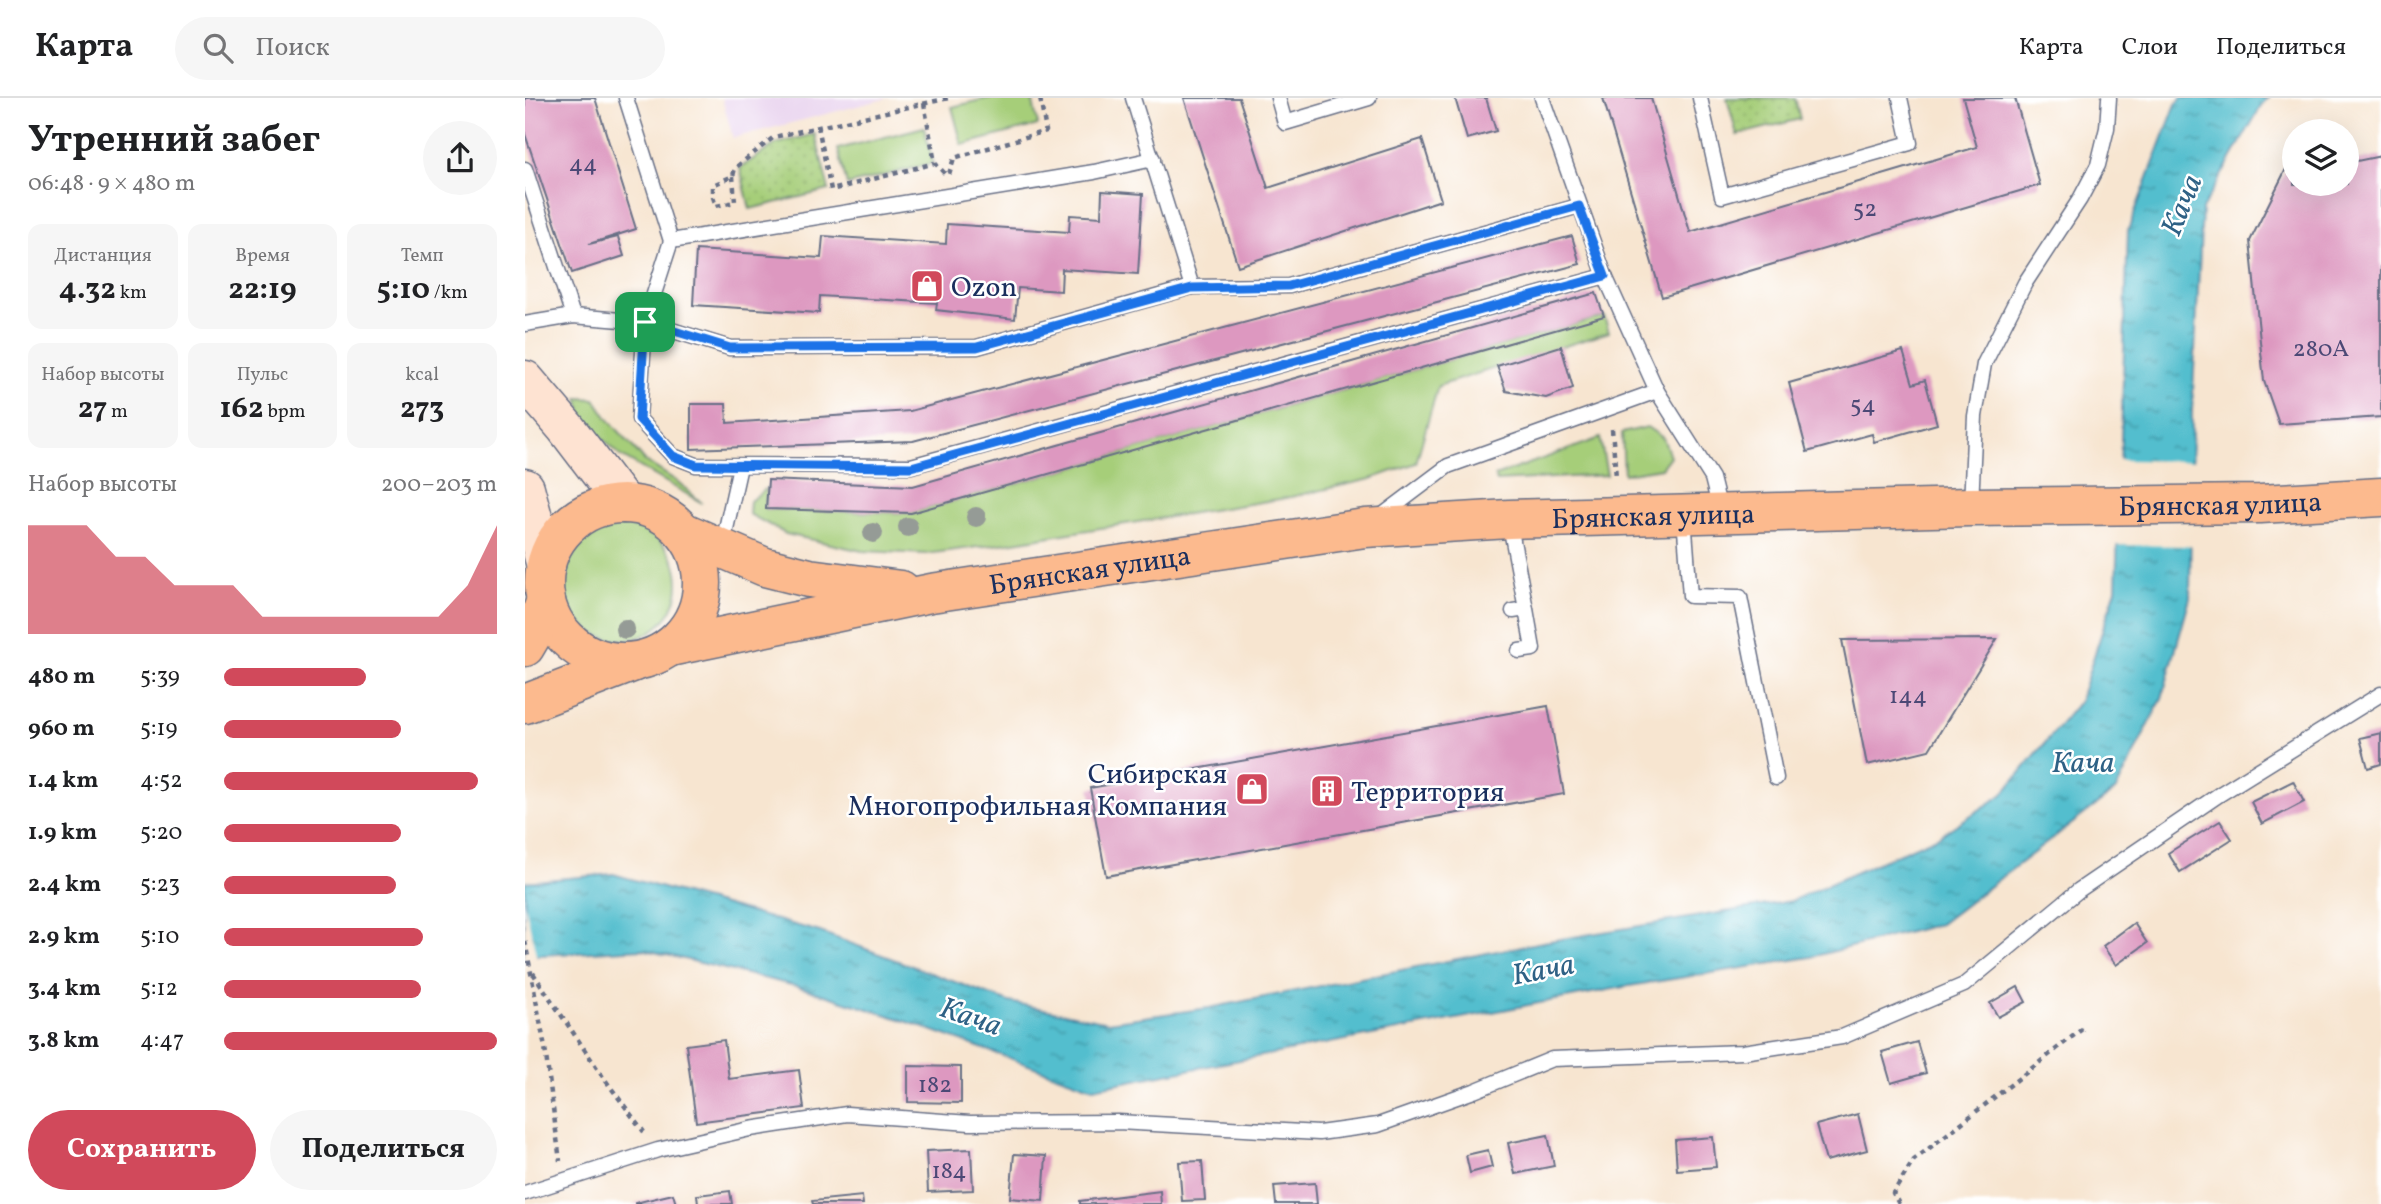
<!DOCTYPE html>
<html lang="ru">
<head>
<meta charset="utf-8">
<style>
  body { margin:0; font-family:Vollkorn,serif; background:#f6f6f6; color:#202124; height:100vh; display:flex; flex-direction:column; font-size:26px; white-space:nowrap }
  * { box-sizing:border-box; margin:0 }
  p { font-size:23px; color:#757577 }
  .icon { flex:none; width:38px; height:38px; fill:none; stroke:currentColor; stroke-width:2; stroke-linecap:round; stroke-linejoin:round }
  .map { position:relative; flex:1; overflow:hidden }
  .side { display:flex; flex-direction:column; background:#fff; width:525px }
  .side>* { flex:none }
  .controls { position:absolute; left:1757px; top:21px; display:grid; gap:14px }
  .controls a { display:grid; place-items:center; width:77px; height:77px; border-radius:50%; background:#fff; box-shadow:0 7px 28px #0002; font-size:35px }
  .pin { position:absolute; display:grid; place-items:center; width:60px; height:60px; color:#fff; margin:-30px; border-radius:14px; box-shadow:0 4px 10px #0006 }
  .round { display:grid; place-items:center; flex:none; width:74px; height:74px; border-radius:37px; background:#f6f6f6 }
  .overview { display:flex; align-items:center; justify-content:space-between; height:119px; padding:0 28px }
  h1 { font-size:38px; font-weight:700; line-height:52px }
  .figures { display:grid; grid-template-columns:repeat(3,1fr); gap:10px; height:119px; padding:7px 28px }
  .figures div { display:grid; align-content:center; border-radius:14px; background:#f6f6f6; text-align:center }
  .figures b { font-size:30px; font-weight:700 }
  .figures small { font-size:19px; font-weight:400 }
  .figures p { font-size:19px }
  .chart { height:196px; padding:14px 28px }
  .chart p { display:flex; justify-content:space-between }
  .chart svg { width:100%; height:126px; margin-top:7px; fill:#d1495b; opacity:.7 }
  .cta { display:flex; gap:14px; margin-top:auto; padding:14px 28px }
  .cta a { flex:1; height:80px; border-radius:42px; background:#d1495b; color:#fff; font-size:28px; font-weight:700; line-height:80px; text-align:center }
  .cta a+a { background:#f6f6f6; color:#202124 }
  ul { padding:0 28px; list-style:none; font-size:23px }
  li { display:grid; grid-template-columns:112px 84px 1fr; align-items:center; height:52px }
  li i { height:18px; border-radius:9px; background:#d1495b }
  header { display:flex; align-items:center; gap:42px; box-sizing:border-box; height:98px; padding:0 35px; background:#fff; border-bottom:2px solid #e0e0e0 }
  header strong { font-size:33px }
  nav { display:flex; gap:38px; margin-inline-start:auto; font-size:24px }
  .search { width:490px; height:63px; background:#f6f6f6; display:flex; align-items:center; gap:18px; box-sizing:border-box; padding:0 24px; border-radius:38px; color:#757577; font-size:26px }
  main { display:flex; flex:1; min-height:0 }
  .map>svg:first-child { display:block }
  .built { fill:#e8d2ee }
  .grass { fill:#a6ce79; stroke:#607e6c; stroke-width:2 }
  .park { fill:url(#park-dots); stroke:#607e6c; stroke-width:2 }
  .water { fill:url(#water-ripples); stroke:#367696; stroke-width:2 }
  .pier { fill:#f7e5d0 }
  .building { fill:#dd98c0 }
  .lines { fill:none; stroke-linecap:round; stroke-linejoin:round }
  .lane-casing { stroke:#686f86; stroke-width:17 }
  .secondary-casing { stroke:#686f86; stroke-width:41 }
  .highway-casing { stroke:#686f86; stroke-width:41 }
  .path { stroke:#686f86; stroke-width:4.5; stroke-dasharray:5 5; stroke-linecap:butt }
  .lane { stroke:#fff; stroke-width:14 }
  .secondary { stroke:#fee3d2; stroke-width:38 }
  .highway { stroke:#fcba8e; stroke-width:38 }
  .tree { fill:#959b96 }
  .route-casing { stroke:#fff; stroke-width:14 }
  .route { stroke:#1a73e8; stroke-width:9 }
  .labels { text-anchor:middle; stroke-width:5; stroke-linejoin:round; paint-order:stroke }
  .number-label { font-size:24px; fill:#4c4976 }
  .poi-label { font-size:28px; fill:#1b2f5e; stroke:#fff; text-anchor:start }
  .street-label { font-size:28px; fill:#1b2f5e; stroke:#fff }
  .water-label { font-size:30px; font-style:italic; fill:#2e6185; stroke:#fff }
</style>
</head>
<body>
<header>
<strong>Карта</strong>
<div class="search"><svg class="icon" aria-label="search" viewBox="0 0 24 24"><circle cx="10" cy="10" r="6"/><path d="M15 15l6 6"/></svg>Поиск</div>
<nav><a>Карта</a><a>Слои</a><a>Поделиться</a></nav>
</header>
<main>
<section class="side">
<div class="overview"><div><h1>Утренний забег</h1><p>06:48 · 9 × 480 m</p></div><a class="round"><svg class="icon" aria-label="share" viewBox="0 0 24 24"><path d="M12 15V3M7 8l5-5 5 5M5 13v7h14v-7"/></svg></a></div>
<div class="figures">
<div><p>Дистанция</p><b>4.32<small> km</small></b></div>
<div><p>Время</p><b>22:19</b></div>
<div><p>Темп</p><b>5:10<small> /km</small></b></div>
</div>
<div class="figures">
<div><p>Набор высоты</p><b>27<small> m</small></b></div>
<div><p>Пульс</p><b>162<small> bpm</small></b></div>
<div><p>kcal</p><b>273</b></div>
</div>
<div class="chart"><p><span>Набор высоты</span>200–203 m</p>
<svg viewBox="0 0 160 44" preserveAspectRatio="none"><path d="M0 44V6L10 6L20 6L30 17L40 17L50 27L60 27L70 27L80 38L90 38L100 38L110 38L120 38L130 38L140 38L150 27L160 6V44z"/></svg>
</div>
<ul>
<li><b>480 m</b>5:39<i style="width:52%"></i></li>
<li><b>960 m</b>5:19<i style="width:65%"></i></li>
<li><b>1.4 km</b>4:52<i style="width:93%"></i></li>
<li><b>1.9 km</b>5:20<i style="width:65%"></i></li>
<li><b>2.4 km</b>5:23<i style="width:63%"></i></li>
<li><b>2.9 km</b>5:10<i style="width:73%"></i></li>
<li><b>3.4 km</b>5:12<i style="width:72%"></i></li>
<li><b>3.8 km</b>4:47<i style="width:100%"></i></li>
</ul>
<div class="cta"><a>Сохранить</a><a>Поделиться</a></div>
</section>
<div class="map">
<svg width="1856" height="1106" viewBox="0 0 1856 1106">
  <defs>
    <pattern id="park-dots" width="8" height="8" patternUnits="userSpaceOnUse" patternTransform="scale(1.75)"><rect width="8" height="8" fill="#a6ce79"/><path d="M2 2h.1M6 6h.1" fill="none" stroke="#8eb16b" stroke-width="1.8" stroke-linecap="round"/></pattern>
    <pattern id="water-ripples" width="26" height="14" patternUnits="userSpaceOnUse" patternTransform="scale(1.75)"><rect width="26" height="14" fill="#52bece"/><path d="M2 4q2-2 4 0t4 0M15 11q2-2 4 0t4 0" fill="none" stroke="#439baa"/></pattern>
  </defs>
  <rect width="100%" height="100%" fill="#fff"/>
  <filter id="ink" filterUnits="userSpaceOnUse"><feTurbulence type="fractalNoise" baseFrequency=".0143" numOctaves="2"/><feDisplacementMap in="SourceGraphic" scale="14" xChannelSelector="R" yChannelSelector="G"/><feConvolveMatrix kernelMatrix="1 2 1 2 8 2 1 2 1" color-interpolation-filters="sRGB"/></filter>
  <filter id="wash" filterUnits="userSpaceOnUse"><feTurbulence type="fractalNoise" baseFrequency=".00686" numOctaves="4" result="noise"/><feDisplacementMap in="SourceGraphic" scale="28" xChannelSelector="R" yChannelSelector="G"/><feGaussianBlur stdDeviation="1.57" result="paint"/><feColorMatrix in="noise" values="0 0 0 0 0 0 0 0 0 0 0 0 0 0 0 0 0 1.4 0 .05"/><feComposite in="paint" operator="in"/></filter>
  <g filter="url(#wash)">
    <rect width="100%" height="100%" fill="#f7e5d0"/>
    <polygon class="built" points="197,0 363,0 208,40"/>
    <g class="grass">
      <polygon points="464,0 507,0 513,27 437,47 427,9"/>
      <polygon points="399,29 408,65 322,87 313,51"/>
      <polygon points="1079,218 1084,234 913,288 891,365 846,381 761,400 483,445 401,456 337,453 261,436 224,416 225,403 242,390 241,411 386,415"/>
      <polygon points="53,300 70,301 84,322 120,363 153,384 177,405 96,358 60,324"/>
      <polygon points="1122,329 1138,340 1145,358 1136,370 1099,376 1097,335"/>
      <polygon points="1075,340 1082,377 971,383 970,378"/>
      <circle cx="96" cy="485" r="57"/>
    </g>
    <g class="park">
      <polygon points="1202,0 1270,0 1275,21 1212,37"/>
      <polygon points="290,36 304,92 225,111 215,70 251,46"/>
    </g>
    <polygon class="water" points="1657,0 1743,0 1738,5 1677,111 1667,313 1665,500 1637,600 1591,692 1415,826 1286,859 1104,888 568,990 372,920 271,888 117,851 0,858 0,784 88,776 295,834 484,904 583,924 684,910 1018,844 1266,803 1414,738 1477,697 1554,604 1591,491 1603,132 1651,6"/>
    <g class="pier">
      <polygon points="1592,362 1670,363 1669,448 1589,447"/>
      <polygon points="0,807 12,861 0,861"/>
    </g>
    <g id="blocks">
      <g class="building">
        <polygon points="0,0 70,0 111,131 64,146 93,139 99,158 47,175 0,36"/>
        <polygon points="659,0 714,0 743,90 897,41 916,102 713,168"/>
        <polygon points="930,0 961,0 971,33 942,41"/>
        <polygon points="1078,0 1126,0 1165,134 1452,49 1438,0 1490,0 1515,87 1137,199"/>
        <polygon points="1769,55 1769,86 1822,86 1822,65 1856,58 1856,319 1754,326 1739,283 1725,143"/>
        <polygon points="577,93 618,96 613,176 537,171 536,193 493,190 490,221 411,212 412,205 295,198 294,215 168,207 171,152 296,160 298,138 421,146 422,126 544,134 545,117 576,119"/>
        <polygon points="1047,138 1055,166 388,343 166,351 166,306 201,306 202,325 385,313"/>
        <polygon points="1071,195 1079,218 386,415 241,411 243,382 388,388"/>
        <polygon points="1036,248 1048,290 1021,300 981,293 972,268"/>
        <polygon points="1378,253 1388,286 1400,282 1412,326 1349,344 1347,336 1282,354 1264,285"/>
        <polygon points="1472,541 1404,652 1342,667 1317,542"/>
        <polygon points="1023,608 1039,696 581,778 565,690"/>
        <polygon points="1856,635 1856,666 1843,670 1835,640"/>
        <polygon points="1768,683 1779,704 1737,726 1726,704"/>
        <polygon points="1695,723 1707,741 1655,774 1643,755"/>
        <polygon points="1609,825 1622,845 1591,867 1578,848"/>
        <polygon points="1493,889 1501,904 1473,919 1465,905"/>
        <polygon points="199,942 204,981 274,972 279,1010 171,1024 161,947"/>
        <polygon points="1392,944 1401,975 1366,985 1357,954"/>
        <polygon points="383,968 436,969 436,1005 383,1004"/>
        <polygon points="1333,1016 1342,1052 1301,1063 1291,1027"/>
        <polygon points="1023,1037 1029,1068 990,1076 983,1045"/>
        <polygon points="1188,1039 1191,1069 1152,1072 1150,1042"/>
        <polygon points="446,1051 448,1092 403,1094 401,1053"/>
        <polygon points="963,1052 967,1069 945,1075 941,1057"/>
        <polygon points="489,1056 521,1058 518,1103 485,1100"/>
        <polygon points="677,1063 680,1102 657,1103 654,1064"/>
        <polygon points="790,1085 792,1106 751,1106 749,1088"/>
        <polygon points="205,1093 207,1106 173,1106 172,1097"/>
        <polygon points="635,1093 636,1106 555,1106 555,1103"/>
        <polygon points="148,1096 151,1106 110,1106 110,1105"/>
        <polygon points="337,1098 338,1106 288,1106 287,1103"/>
      </g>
    </g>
  </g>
  <g filter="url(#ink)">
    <use href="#blocks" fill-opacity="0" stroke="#686f86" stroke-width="2"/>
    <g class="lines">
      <defs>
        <g id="lane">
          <polyline points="101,0 146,143 120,224 114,321 148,358 171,367 386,368 1080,178"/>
          <polyline points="608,0 667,189 764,188 1054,108"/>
          <polyline points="753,0 760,25 844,0"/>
          <polyline points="1017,0 1080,178 1132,293 1187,380 1195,412"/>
          <polyline points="1175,0 1197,98 1385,45 1375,0"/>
          <polyline points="0,71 48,218"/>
          <polyline points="146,143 569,74 628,61"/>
          <polyline points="0,226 48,218 120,224 205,250 452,249 667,189"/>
          <polyline points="1446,407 1450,318 1459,266 1500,185 1555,101 1573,67 1582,30 1584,0"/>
          <polyline points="855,419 923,368 1132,293"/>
          <polyline points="1159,419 1165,498 1215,499 1251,680"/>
          <polyline points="984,422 1001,511 988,513"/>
          <polyline points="197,449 215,368"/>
          <polyline points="994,553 1008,551 1001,511"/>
          <polyline points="0,1095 133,1052 225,1031 322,1016 445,1025 593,1024 794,1035 853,1027 949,993 1027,961 1218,954 1317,939 1439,887 1554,792 1695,696 1856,596"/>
        </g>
        <g id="secondary">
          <polyline points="0,282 41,330 99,406"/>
          <polyline points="0,390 21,468"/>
        </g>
        <g id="highway">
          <circle cx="98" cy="485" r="79"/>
          <polyline points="159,434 240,469 284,480 376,492"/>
          <polyline points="0,549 10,532 21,502"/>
          <path id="s1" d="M145 549 406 495 840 430 984 421 1445 409 1735 406 1856 399"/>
          <polyline points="0,606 109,564"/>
        </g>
      </defs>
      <use href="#lane" class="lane-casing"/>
      <use href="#secondary" class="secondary-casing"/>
      <use href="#highway" class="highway-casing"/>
      <g class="path">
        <polyline points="399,5 410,65 422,78"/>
        <polyline points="293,28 306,92 410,65"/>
        <polyline points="424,76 429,60 521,33 515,0"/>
        <polyline points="208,78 210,104 191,108 188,99 188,87 208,78 210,70 249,39 424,0"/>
        <polyline points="1087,331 1091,379"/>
        <polyline points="0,843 20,950 35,1063"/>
        <polyline points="8,875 78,979 119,1034"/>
        <polyline points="1374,1106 1368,1095 1389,1062 1561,928"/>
      </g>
      <use href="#lane" class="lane"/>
      <use href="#secondary" class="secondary"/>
      <use href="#highway" class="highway"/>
    </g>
    <g class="tree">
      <circle cx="451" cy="419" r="10"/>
      <circle cx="383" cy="429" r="10"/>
      <circle cx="348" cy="435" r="10"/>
      <circle cx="100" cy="531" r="10"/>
    </g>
  </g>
  <g class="lines" filter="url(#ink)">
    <defs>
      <polygon id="route" points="1054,108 1080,178 386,369 171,367 148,358 114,321 120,224 205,250 452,249 667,190 764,188"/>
    </defs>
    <use href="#route" class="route-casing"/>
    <use href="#route" class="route"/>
  </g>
  <defs>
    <symbol id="shop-square" viewBox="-11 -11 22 22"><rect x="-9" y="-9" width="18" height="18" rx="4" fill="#d1495b" stroke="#fff"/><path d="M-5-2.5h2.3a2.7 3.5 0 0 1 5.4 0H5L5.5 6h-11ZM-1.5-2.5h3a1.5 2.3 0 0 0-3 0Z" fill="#fff"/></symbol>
    <symbol id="building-square" viewBox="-11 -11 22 22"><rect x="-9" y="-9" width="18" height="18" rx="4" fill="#d1495b" stroke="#fff"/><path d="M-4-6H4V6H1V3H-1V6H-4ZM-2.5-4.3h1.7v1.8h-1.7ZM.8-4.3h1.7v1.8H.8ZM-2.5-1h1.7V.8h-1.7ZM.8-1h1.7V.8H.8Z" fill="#fff"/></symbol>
  </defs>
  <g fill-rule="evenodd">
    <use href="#shop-square" x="383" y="169" width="38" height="38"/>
    <use href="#shop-square" x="708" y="672" width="38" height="38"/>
    <use href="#building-square" x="783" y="674" width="38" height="38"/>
  </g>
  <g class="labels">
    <g class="number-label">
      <text x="58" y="73">44</text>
      <text x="1340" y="118">52</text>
      <text x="1796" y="258">280А</text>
      <text x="1338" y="314">54</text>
      <text x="1383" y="605">144</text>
      <text x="410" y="994">182</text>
      <text x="424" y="1080">184</text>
    </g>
    <g class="poi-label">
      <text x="426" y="198">Ozon</text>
      <text x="702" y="685" text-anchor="end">Сибирская<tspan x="702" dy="32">Многопрофильная Компания</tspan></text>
      <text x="826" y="703">Территория</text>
    </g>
    <g class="street-label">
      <text dy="10" stroke="none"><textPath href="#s1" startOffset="1561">Брянская улица</textPath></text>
      <text dy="10" stroke="none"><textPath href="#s1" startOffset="994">Брянская улица</textPath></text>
      <text dy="10" stroke="none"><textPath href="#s1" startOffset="427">Брянская улица</textPath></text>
    </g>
    <g class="water-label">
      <text transform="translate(1656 107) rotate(-68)" y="10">Кача</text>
      <text x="1558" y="674">Кача</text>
      <text transform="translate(1018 871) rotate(-11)" y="10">Кача</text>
      <text transform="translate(446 918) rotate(19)" y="10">Кача</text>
    </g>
  </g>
</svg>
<div class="controls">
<a><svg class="icon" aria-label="layers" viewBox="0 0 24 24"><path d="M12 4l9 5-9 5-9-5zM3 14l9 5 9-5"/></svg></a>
</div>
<div class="pin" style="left:120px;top:224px;background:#1e9e55"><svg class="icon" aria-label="arrive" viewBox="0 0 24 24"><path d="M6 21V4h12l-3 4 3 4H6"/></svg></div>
</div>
</main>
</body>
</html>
